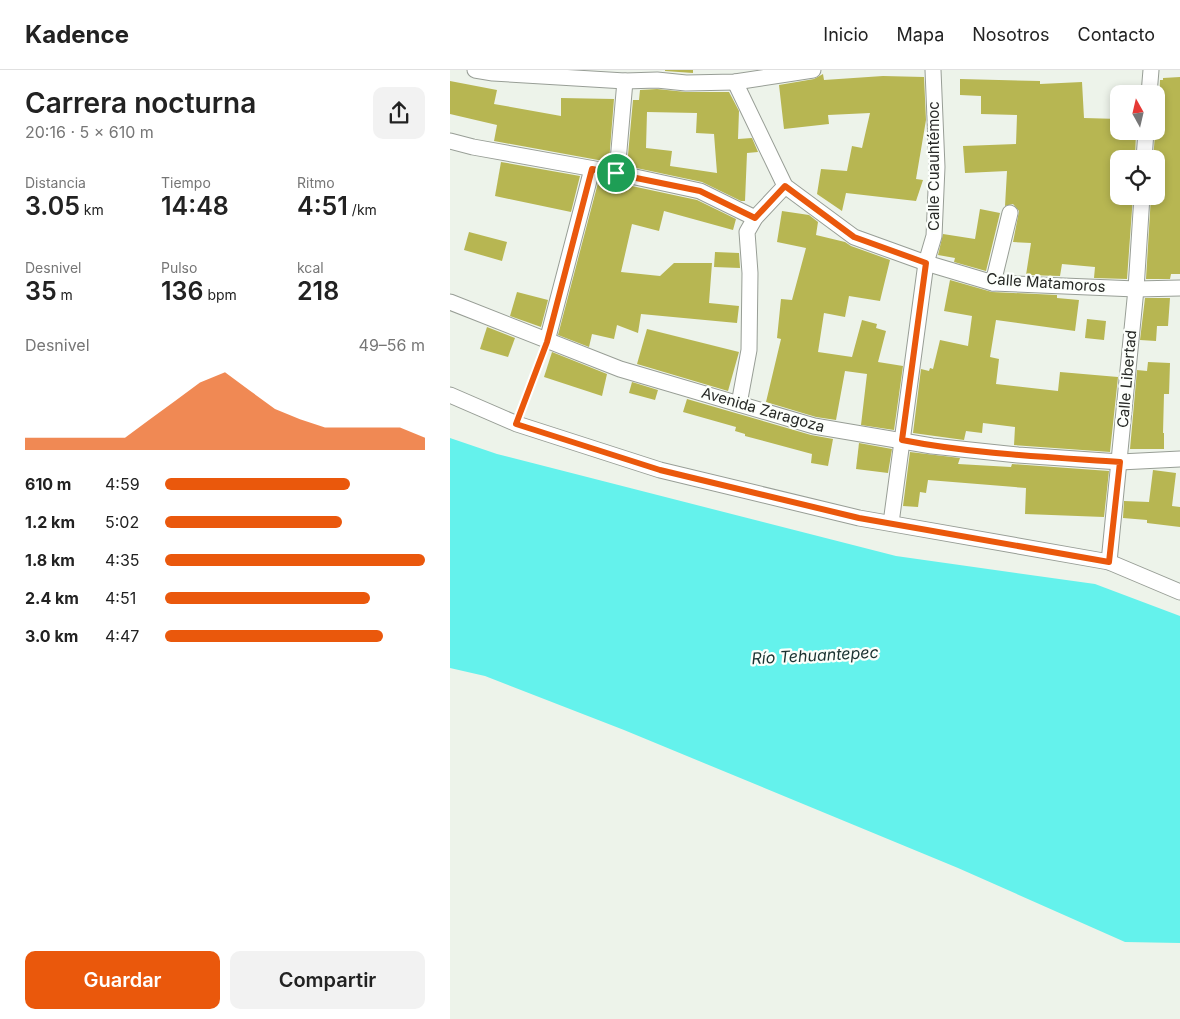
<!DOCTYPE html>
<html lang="es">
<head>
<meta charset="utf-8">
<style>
  body { margin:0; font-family:Inter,sans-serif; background:#f2f2f2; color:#222; height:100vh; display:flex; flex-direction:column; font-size:19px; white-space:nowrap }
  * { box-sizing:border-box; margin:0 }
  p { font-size:16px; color:#767676 }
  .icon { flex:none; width:28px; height:28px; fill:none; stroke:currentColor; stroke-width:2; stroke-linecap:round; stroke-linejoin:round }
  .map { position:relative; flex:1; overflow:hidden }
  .sheet { display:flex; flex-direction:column; background:#fff; width:450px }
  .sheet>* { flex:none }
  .needle { width:32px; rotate:352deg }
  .controls { position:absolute; left:660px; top:15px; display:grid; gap:10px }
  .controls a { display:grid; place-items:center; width:55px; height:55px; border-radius:10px; background:#fff; box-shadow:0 2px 8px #0003; font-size:25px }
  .pin { position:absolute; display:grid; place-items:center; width:42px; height:42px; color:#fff; margin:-21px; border:2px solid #fff; border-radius:50%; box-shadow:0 1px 5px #0007 }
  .round { display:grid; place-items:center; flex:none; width:52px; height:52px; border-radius:10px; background:#f2f2f2 }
  .overview { display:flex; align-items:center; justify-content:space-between; height:85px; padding:0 25px }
  h1 { font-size:28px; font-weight:600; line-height:38px }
  .stats { display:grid; grid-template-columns:repeat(3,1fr); gap:8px; height:85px; padding:5px 25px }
  .stats div { display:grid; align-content:center }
  .stats b { font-size:25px; font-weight:600 }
  .stats small { font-size:14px; font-weight:400 }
  .stats p { font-size:14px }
  .chart { height:140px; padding:10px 25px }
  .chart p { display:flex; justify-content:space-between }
  .chart svg { width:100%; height:90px; margin-top:5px; fill:#ea580c; opacity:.7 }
  .action { display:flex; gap:10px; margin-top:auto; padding:10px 25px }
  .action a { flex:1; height:58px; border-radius:10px; background:#ea580c; color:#fff; font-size:20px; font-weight:600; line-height:58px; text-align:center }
  .action a+a { background:#f2f2f2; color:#222 }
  ul { padding:0 25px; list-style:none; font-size:16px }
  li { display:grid; grid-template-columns:80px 60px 1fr; align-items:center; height:38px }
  li i { height:12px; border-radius:6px; background:#ea580c }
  header { display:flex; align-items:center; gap:30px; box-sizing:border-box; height:70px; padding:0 25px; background:#fff; border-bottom:1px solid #e0e0e0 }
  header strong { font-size:24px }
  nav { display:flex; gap:28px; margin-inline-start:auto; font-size:18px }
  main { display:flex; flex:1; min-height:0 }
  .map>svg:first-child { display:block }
  .water { fill:#64f2ec }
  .building { fill:#b7b652; fill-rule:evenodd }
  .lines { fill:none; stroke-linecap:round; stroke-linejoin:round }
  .minor-casing { stroke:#989e96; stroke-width:17 }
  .path { stroke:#8b8f89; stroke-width:3; stroke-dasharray:2.5 2.5; stroke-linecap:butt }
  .minor { stroke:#fff; stroke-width:15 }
  .route-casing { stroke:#fff; stroke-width:10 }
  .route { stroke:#ea580c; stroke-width:6 }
  .labels { text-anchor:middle; stroke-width:4.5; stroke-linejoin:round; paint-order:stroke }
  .street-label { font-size:15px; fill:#272926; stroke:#fcfffb }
  .water-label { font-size:16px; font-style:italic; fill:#1a3231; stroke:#fcfffb }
</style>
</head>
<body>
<header>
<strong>Kadence</strong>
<nav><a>Inicio</a><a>Mapa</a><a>Nosotros</a><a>Contacto</a></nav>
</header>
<main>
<section class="sheet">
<div class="overview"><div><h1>Carrera nocturna</h1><p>20:16 · 5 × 610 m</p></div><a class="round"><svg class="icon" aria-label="share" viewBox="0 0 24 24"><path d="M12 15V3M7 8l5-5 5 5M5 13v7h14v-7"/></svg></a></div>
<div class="stats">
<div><p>Distancia</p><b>3.05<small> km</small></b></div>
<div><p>Tiempo</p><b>14:48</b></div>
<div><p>Ritmo</p><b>4:51<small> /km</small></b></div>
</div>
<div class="stats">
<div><p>Desnivel</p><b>35<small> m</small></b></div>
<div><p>Pulso</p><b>136<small> bpm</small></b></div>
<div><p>kcal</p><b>218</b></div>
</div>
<div class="chart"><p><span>Desnivel</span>49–56 m</p>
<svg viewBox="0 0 160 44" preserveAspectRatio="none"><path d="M0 44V38L10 38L20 38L30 38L40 38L50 29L60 20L70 11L80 6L90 15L100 24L110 29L120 33L130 33L140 33L150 33L160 38V44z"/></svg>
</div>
<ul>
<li><b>610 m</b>4:59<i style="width:71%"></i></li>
<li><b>1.2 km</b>5:02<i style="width:68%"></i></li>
<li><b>1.8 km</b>4:35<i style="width:100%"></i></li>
<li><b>2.4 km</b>4:51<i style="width:79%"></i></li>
<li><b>3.0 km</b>4:47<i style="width:84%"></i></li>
</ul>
<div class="action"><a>Guardar</a><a>Compartir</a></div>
</section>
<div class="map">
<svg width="730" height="949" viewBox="0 0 730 949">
  <rect width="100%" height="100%" fill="#edf3ea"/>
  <polygon class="water" points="0,368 47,384 446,486 645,514 730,546 730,873 675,872 508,798 174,660 35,606 0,598"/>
  <g class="building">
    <polygon points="215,0 243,0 243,3 215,1"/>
    <polygon points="373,4 374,10 433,6 474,7 476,50 466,109 473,110 466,131 396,123 392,141 367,124 371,99 397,101 402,76 412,78 420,43 378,45 379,54 334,59 329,15 364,9"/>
    <polygon points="730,7 730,204 721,204 720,209 696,209 701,126 706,126 706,89 703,89 705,65 708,65 710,10 713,10 713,8"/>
    <polygon points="510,9 590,11 590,14 632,12 634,48 669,49 669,61 686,62 685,89 669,89 669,126 683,126 677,209 644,208 645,197 612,194 610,206 576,205 581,173 563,172 569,141 563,134 555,136 557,101 515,103 513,76 566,74 567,45 531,44 531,26 510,25"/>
    <polygon points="0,11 47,20 44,34 111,46 111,28 164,29 159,92 44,71 47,55 0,44"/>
    <path d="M207 19 236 22H279L289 41 288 69 302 68 308 82 297 83 295 131H291L252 112 177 96 183 30H189L190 20ZM197 42 247 43 246 63 264 64 267 103 220 96 222 81 196 78Z"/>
    <polygon points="51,92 130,106 121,142 45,126"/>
    <polygon points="149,109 247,130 286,149 283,160 214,141 209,161 182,154 171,202 210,206 224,193 262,193 259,233 289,236 287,253 191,244 188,263 167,255 164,269 142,264 139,277 108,265"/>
    <polygon points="530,139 550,143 536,201 504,192 505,188 488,185 493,164 525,169"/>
    <polygon points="332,141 359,145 368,152 366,165 395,172 401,176 440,190 430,231 399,226 395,247 374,243 368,282 402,287 412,250 427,254 426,258 436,261 428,292 453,296 444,360 411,355 417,304 395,301 386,350 366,347 316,332 331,269 327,268 331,229 342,230 356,178 327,172"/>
    <polygon points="19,162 57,172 52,191 14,180"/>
    <polygon points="265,182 289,183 290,198 264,197"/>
    <polygon points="500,210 542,222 607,225 607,228 629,230 625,261 546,250 540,287 549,289 546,314 608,321 610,302 668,307 660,382 564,375 565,357 533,353 532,363 516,361 514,370 463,363 471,299 479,301 480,298 483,299 490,270 518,276 522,246 494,241"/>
    <polygon points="67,222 98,230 91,257 60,246"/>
    <polygon points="695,228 720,228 718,256 707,256 706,271 690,270"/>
    <polygon points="637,249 656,251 654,270 635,268"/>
    <polygon points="37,257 65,268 58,287 30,279"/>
    <polygon points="197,259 289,282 278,321 187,294"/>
    <polygon points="102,282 157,304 152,326 94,307"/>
    <polygon points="698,292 720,293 719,324 714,324 713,363 714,363 714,379 680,379 687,300 697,301"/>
    <polygon points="182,312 208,320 205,330 179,323"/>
    <polygon points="237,329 361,365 383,369 378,396 361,393 362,384 295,366 295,364 285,361 286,357 233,342"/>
    <polygon points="409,373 442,379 438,403 406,399"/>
    <polygon points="460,382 510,388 508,394 561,397 562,394 659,401 654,447 575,444 576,418 478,410 476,423 470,422 468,437 453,436"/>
    <polygon points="703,400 726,403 722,436 730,437 730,457 697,453 697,450 673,448 674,431 699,432"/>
  </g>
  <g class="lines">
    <defs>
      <g id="minor">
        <polyline points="25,0 43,3 175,11 207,10 236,13 285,12 363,0"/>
        <polyline points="285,12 335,116 404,167 476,193 543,213 686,219 730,218"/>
        <polyline points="699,24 701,0"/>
        <polyline points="0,71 23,77 167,103 250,121 305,148"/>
        <polyline points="694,89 696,61"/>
        <polyline points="167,103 175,11"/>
        <polyline points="543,213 560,143"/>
        <polyline points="0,232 170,299 364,356 482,376 568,385 670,392 730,389"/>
        <polyline points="97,271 142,99"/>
        <polyline points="0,325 67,354 210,400 409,448 659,492 730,522"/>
        <polyline points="289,334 299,280 300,203 297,162 305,148 335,116"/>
        <polyline points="441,453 476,193 484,166 487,97 483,0"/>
        <polyline points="659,492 686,219 692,126"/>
      </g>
    </defs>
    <use href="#minor" class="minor-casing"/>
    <polyline class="path" points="72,339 92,287"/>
    <use href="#minor" class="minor"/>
  </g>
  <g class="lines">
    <defs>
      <path id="route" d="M142 99 250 121 305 148 335 116 404 167 476 193 452 370C523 384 597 387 670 392L659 492 409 448 210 400 66 354 97 272Z"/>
    </defs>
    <use href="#route" class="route-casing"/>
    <use href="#route" class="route"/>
  </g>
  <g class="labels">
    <g class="street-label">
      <text transform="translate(484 96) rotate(-90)" y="5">Calle Cuauhtémoc</text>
      <text transform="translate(596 213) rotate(4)" y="5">Calle Matamoros</text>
      <text transform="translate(677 309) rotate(-85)" y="5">Calle Libertad</text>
      <text transform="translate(313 340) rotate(16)" y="5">Avenida Zaragoza</text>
    </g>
    <g class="water-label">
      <text transform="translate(365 585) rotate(-3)" y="6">Río Tehuantepec</text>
    </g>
  </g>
</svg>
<div class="controls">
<a><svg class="needle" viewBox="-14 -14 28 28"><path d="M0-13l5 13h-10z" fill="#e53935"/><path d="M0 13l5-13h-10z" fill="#767676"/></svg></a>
<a><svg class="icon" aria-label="locate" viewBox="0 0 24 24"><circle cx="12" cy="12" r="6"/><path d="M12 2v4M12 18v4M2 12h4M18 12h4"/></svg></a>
</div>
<div class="pin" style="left:166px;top:103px;background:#1e9e55"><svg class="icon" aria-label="arrive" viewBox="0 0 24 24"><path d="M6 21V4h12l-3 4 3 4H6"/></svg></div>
</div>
</main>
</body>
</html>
